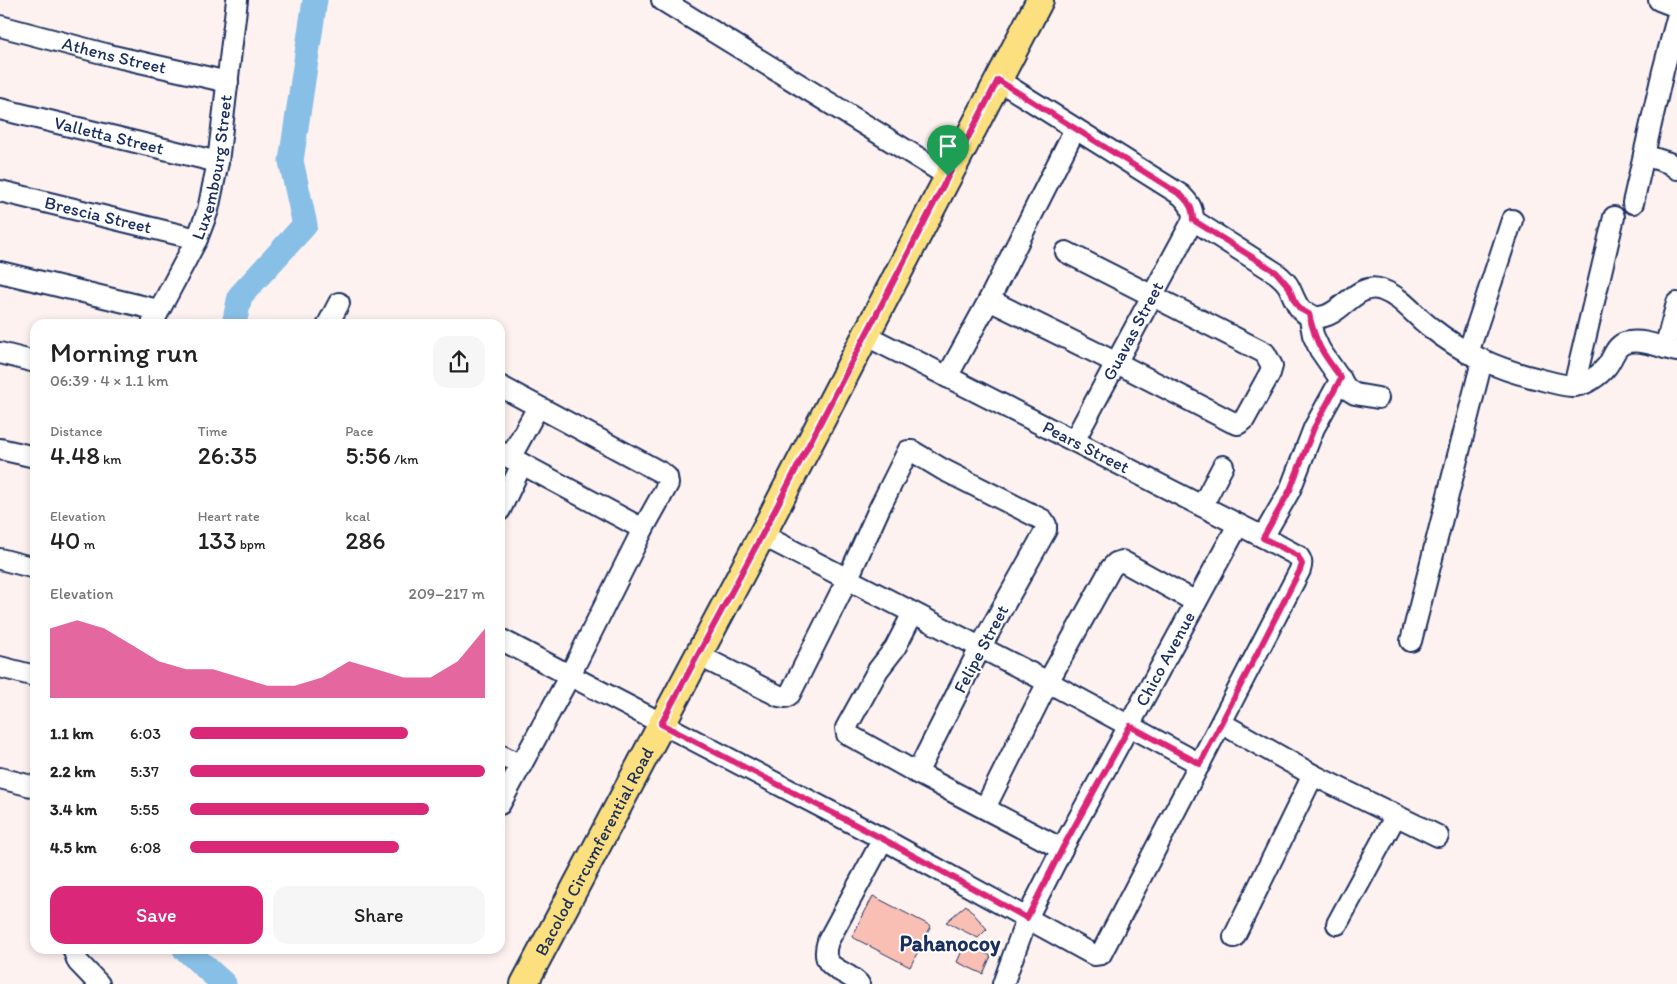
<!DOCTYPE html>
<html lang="en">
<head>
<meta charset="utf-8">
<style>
  body { margin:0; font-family:Itim,sans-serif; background:#f6f6f6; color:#222; height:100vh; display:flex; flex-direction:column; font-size:19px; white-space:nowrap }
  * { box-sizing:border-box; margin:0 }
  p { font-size:16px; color:#767676 }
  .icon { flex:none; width:28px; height:28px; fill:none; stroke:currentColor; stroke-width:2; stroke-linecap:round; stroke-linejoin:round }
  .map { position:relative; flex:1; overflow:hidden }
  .sheet { position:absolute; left:30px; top:319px; width:475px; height:635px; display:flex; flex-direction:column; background:#fff; border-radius:15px; box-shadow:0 2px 8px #0003 }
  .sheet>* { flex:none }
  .pin { position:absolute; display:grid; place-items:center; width:42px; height:42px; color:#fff; margin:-51px -21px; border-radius:50% 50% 50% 0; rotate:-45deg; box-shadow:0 0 5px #0007 }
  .pin .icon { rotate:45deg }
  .round { display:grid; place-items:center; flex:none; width:52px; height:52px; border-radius:15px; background:#f6f6f6 }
  .headline { display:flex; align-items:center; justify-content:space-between; height:85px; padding:0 20px }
  h1 { font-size:28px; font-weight:600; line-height:38px }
  .metrics { display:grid; grid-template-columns:repeat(3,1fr); gap:8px; height:85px; padding:5px 20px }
  .metrics div { display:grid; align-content:center }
  .metrics b { font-size:25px; font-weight:600 }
  .metrics small { font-size:14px; font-weight:400 }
  .metrics p { font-size:14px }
  .chart { height:140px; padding:10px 20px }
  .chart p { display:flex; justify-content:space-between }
  .chart svg { width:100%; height:90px; margin-top:5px; fill:#db2777; opacity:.7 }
  .primary-button { display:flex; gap:10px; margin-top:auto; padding:10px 20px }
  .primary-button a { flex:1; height:58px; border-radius:15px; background:#db2777; color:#fff; font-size:20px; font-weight:600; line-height:58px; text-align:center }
  .primary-button a+a { background:#f6f6f6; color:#222 }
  ul { padding:0 20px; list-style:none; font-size:16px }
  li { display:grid; grid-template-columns:80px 60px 1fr; align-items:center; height:38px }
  li i { height:12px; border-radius:6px; background:#db2777 }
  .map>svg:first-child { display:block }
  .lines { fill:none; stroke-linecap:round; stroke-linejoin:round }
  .river { stroke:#88bfe6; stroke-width:25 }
  .building { fill:#fabfb4; stroke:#1b2f5e }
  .minor-casing { stroke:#1b2f5e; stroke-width:24 }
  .major-casing { stroke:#1b2f5e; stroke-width:30 }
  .minor { stroke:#fff; stroke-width:20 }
  .major { stroke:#fce080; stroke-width:26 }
  .route-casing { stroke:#fff; stroke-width:10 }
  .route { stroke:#db2777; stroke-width:6 }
  .labels { text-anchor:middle; stroke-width:4; stroke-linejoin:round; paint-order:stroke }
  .street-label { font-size:18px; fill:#1b2f5e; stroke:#fff }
  .district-label { font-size:22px; font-weight:bold; fill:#1b2f5e; stroke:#fff }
</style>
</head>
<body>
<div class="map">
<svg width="1677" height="984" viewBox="0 0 1677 984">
  <rect width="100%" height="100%" fill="#fef2f0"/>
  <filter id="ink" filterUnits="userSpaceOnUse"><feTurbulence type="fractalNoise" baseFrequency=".02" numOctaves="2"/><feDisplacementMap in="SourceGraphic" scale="10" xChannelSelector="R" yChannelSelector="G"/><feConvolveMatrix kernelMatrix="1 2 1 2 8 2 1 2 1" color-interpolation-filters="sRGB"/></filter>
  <g filter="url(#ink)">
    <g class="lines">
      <g class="river">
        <polyline points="234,324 240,296 305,225 291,161 315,0"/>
        <polyline points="185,949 224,984"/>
      </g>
    </g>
    <g class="building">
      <polygon points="873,896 931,926 910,967 852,937"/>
      <polygon points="966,905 987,929 978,938 946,922"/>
      <polygon points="965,944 991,956 983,974 957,962"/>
    </g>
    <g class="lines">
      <defs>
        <g id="minor">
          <polyline points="662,0 948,176"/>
          <polyline points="1659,0 1677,7"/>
          <path id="s1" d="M0 26 113 56 228 82"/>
          <path d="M998 80 1181 195C1189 203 1193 208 1193 220L1074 441"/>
          <path id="s2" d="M0 109 218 162"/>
          <polyline points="1644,155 1669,163 1677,169"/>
          <path id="s3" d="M0 191 197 239"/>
          <polyline points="1633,203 1663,71 1677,18"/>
          <path d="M1193 220 1276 273C1281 277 1286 281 1289 287 1296 301 1298 316 1318 317 1340 318 1357 280 1382 290 1402 297 1414 315 1430 327 1463 353 1494 368 1535 378 1547 381 1559 385 1572 386 1585 386 1599 376 1607 366 1614 357 1615 344 1629 342 1644 339 1662 348 1677 351"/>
          <polyline points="0,272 158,310"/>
          <polyline points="989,300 1117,363 1232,422 1238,424 1244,420 1270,373 1272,366 1265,353 1066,252"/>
          <polyline points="1309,314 1313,335 1320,350 1347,389 1355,394 1378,398"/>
          <path id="s4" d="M152 324 197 239 208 210 218 162 237 0"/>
          <polyline points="328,324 339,303"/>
          <polyline points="1665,348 1677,303"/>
          <polyline points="0,353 35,362"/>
          <polyline points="1468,353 1512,220"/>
          <polyline points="947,377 989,300 1075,129"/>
          <polyline points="500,386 662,473 667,477 668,484 643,529 570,675 500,804"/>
          <polyline points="1574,386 1614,217"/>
          <polyline points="0,449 35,457"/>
          <polyline points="500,452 643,529"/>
          <polyline points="510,458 538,407"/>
          <polyline points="1202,506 1223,466"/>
          <polyline points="500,510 522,464"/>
          <polyline points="762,535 1048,682 1200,764"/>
          <polyline points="1263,537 1290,490 1314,428 1341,379"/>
          <polyline points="0,559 35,568"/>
          <polyline points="913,613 895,648 878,670 846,728 847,734 917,773 1062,849"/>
          <path d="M500 639 883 839 1094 955 1101 954 1300 570C1302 564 1302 561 1298 556L1263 537 865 335"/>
          <polyline points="1411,641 1482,361"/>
          <polyline points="698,655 779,696 786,697 790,694 848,578 880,507 908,451 912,451 942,469 1043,520 1046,525 1046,530 980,648 917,773"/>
          <polyline points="0,667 35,676"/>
          <polyline points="1221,723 1313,775 1234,937"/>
          <polyline points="500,755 521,765"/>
          <polyline points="1313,775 1438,836"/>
          <polyline points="0,778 35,787"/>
          <polyline points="985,808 1048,682 1111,568 1116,563 1122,561 1196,602"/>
          <polyline points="1337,924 1395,817"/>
          <polyline points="73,949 78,962 99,984"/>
          <path d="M859 984C845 968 818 971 828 941L883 839"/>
          <path id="s5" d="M1003 984 1027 918 1062 849 1238 525"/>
        </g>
        <g id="major">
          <path id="s6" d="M524 984 762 535 1040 0"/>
        </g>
      </defs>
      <use href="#minor" class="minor-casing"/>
      <use href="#major" class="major-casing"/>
      <use href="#minor" class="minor"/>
      <use href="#major" class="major"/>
    </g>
  </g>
  <g class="lines" filter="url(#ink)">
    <defs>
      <path id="route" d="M998 80 1181 195C1189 203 1193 208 1193 220L1276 272 1289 287 1294 300 1300 309 1309 314C1316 345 1323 354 1341 378L1314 428 1290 490 1263 538 1298 556 1302 564 1300 570 1200 764 1130 726 1062 849 1027 918 883 839 661 724 762 535Z"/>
    </defs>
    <use href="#route" class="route-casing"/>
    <use href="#route" class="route"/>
  </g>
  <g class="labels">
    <g class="street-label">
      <text dy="6" stroke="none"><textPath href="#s1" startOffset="118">Athens Street</textPath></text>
      <text dy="6" stroke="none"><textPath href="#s2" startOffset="112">Valletta Street</textPath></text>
      <text dy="6" stroke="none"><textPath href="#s4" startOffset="170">Luxembourg Street</textPath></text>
      <text dy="6" stroke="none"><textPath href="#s3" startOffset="101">Brescia Street</textPath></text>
      <text transform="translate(1133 331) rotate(-62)" y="6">Guavas Street</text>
      <text transform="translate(1086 447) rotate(27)" y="6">Pears Street</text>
      <text transform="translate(981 649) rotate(-62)" y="6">Felipe Street</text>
      <text dy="6" stroke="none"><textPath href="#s5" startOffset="364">Chico Avenue</textPath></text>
      <text dy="6" stroke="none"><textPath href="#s6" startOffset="150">Bacolod Circumferential Road</textPath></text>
    </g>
    <g class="district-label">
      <text x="950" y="951">Pahanocoy</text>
    </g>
  </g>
</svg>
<div class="pin" style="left:948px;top:176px;background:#1e9e55"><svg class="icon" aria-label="arrive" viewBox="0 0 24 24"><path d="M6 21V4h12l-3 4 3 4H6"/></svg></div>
<section class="sheet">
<div class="headline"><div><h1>Morning run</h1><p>06:39 · 4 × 1.1 km</p></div><a class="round"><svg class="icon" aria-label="share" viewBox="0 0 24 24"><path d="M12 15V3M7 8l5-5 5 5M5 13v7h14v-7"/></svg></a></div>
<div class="metrics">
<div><p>Distance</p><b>4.48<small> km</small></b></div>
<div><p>Time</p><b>26:35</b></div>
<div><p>Pace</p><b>5:56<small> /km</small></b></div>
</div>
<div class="metrics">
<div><p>Elevation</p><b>40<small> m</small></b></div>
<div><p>Heart rate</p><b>133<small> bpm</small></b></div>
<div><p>kcal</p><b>286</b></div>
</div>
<div class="chart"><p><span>Elevation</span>209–217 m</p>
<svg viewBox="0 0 160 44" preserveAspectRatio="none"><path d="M0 44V10L10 6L20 10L30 18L40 26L50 30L60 30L70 34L80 38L90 38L100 34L110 26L120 30L130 34L140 34L150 26L160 10V44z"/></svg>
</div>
<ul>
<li><b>1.1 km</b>6:03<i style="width:74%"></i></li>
<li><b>2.2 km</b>5:37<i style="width:100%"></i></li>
<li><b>3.4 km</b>5:55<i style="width:81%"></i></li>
<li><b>4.5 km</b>6:08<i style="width:71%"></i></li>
</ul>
<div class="primary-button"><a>Save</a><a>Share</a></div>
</section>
</div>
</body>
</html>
